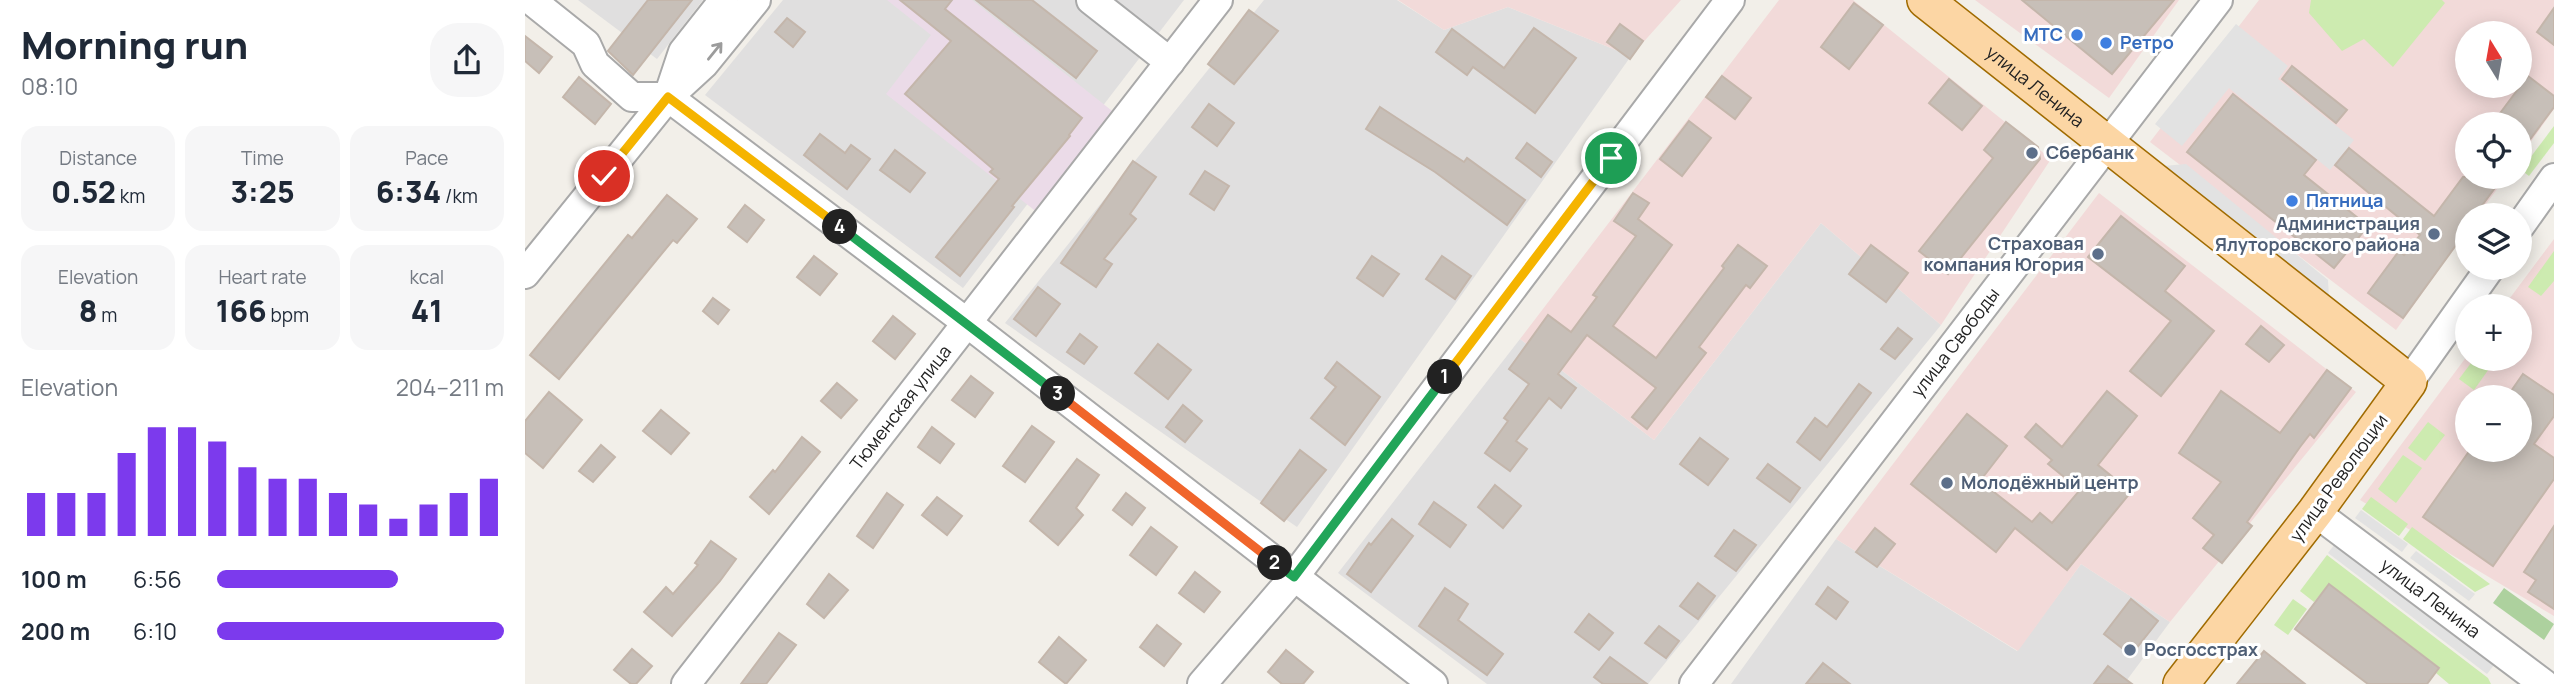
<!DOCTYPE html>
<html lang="en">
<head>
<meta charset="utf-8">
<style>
  body { margin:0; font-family:Manrope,sans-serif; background:#f6f6f7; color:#1f2937; height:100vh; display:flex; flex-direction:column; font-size:26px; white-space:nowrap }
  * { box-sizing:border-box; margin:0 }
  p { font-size:23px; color:#747a83 }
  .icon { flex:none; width:38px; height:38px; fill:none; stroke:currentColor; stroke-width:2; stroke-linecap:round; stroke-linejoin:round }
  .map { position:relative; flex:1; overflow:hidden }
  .drawer { display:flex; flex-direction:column; background:#fff; width:525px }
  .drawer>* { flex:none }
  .needle { width:46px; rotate:349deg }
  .controls { position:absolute; left:1930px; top:21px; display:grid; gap:14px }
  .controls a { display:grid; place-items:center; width:77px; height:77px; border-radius:50%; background:#fff; box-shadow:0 4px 18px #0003; font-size:35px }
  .pin { position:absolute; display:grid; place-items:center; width:60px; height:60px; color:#fff; margin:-30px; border:4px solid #fff; border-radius:50%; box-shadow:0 2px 7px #0007 }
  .km { position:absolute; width:35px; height:35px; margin:-18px; border-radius:50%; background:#222; color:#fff; font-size:19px; line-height:35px; text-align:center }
  .round { display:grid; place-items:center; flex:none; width:74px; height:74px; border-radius:28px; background:#f6f6f7 }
  .overview { display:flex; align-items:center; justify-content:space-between; height:119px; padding:0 21px }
  h1 { font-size:38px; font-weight:800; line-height:52px }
  .stats { display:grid; grid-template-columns:repeat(3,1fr); gap:10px; height:119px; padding:7px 21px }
  .stats div { display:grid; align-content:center; border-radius:18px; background:#f6f6f7; text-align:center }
  .stats b { font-size:30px; font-weight:800 }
  .stats small { font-size:19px; font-weight:400 }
  .stats p { font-size:19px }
  .chart { height:196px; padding:14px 21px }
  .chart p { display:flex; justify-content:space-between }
  .chart svg { width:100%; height:126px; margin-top:7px; stroke:#7c3aed; stroke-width:6 }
  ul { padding:0 21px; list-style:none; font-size:23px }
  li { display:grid; grid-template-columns:112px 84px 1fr; align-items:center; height:52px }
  li i { height:18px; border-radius:9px; background:#7c3aed }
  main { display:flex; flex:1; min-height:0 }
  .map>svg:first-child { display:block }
  .residential { fill:#e0dfdf }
  .commercial { fill:#f2dad9; fill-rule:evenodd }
  .industrial { fill:#ebdbe8 }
  .grass { fill:#cdebb0 }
  .forest { fill:#add19e }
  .parking { fill:#e2e2e2 }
  .building { fill:#c7bfb8; stroke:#c4b6ab; stroke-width:2 }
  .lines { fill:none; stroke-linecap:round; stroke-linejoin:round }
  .minor-casing { stroke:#a9a9a9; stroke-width:32 }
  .major-casing { stroke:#a06b00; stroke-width:38 }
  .minor { stroke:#fff; stroke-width:28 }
  .major { stroke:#fcd6a4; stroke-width:35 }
  .oneway { stroke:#9c9c9c }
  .split-1-casing { stroke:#fff; stroke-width:14 }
  .split-2-casing { stroke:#fff; stroke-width:14 }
  .split-3-casing { stroke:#fff; stroke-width:14 }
  .split-4-casing { stroke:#fff; stroke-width:14 }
  .split-5-casing { stroke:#fff; stroke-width:14 }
  .split-1 { stroke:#f5b400; stroke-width:9 }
  .split-2 { stroke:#22a559; stroke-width:9 }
  .split-3 { stroke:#f0652b; stroke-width:9 }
  .split-4 { stroke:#22a559; stroke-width:9 }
  .split-5 { stroke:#f5b400; stroke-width:9 }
  .shop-dot { fill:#3f7fe0; stroke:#fff; stroke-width:2.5 }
  .service-dot { fill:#5c6f8a; stroke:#fff; stroke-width:2.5 }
  .labels { text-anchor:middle; stroke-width:6; stroke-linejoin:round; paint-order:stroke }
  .shop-label { font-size:18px; font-weight:bold; fill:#366cbe; stroke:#fff; text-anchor:start }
  .street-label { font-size:18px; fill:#222; stroke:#fff }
  .service-label { font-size:18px; font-weight:bold; fill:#4e5e75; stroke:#fff; text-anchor:start }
</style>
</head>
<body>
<main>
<section class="drawer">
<div class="overview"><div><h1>Morning run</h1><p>08:10</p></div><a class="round"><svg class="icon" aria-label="share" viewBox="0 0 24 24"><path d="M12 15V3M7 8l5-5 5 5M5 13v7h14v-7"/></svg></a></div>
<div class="stats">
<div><p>Distance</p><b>0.52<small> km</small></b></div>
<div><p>Time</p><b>3:25</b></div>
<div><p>Pace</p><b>6:34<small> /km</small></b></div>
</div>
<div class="stats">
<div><p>Elevation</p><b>8<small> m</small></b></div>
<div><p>Heart rate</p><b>166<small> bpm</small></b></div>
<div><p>kcal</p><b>41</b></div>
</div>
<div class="chart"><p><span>Elevation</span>204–211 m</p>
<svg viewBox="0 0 160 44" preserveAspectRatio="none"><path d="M5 44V29M15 44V29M25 44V29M35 44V15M45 44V6M55 44V6M65 44V11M75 44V20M85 44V24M95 44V24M105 44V29M115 44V33M125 44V38M135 44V33M145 44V29M155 44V24"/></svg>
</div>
<ul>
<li><b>100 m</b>6:56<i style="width:63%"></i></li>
<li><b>200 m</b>6:10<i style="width:100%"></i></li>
</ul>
</section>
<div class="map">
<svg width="2029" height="684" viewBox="0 0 2029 684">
  <rect width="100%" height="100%" fill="#f2efe9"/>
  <g class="residential">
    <polygon points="53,0 178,0 132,59"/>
    <polygon points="258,0 659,0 438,288 180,95"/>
    <polygon points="739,0 872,0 919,30 983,7 1106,56 772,527 480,323"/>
    <polygon points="1296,223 1416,325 1123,684 962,684 813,573 995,339 1129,440"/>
    <polygon points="1311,539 1492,651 1556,564 1645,622 1599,684 1206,684"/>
  </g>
  <g class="commercial">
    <polygon points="873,0 1156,0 1106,56 983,7 919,30"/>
    <polygon points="1254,0 1328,0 1526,159 1416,325 1296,223 1129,440 995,339"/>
    <polygon points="1450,0 1654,0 1584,98"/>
    <path d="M1734 0H2029V109L1995 157V124H1942V177H1981L1953 215H1942V230L1871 330 1625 142ZM1942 33H1995V86H1942Z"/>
    <polygon points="1574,193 1831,392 1645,622 1556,564 1493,651 1311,539"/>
    <path d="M2029 239V616L1835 500 1942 356V359H1995V306H1979ZM1942 397H1995V450H1942Z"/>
  </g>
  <polygon class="industrial" points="362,0 447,0 591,114 513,213 361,94 406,35"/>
  <g class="grass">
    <polygon points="1786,0 1917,0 1920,3 1868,67 1839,39 1817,51 1784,13"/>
    <polygon points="2029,126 2029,143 2004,176 1996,170"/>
    <polygon points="2029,251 2029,281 2016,296 2003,287"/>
    <polygon points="1949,359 1971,359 1949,390 1934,379"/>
    <polygon points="1903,422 1920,435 1900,461 1883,448"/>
    <polygon points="1878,455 1897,468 1871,503 1853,489"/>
    <polygon points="1846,497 1883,524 1874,536 1837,509"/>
    <polygon points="1887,527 1965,584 1950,592 1878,539"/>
    <polygon points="1802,555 1963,678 1966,684 1924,684 1911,673 1915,668 1804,584 1789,602 1775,591"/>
    <polygon points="1768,599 1782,609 1763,635 1749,625"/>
  </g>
  <polygon class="forest" points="1979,588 2029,624 2019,640 1968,603"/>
  <g class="parking">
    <polygon points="1711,24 1763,66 1753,79 1829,140 1805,170 1704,88 1657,146 1630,124"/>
    <polygon points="1661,164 1803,280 1804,299 1638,166"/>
    <polygon points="1836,510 1883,544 1877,552 1830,518"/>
    <polygon points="1810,544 1969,665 1962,674 1803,553"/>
    <polygon points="1891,551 1950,594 1944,601 1885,558"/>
  </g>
  <g class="building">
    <polygon points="123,0 167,0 108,75 83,51"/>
    <polygon points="375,0 427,0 420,9 557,118 544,135 545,136 487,206 489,207 435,276 411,257 474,179 465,172 468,169 380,94 426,41"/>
    <polygon points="451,0 507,0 572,51 551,78"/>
    <polygon points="1497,0 1649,0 1587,74"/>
    <polygon points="1329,3 1358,25 1324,69 1296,47"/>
    <polygon points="2029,8 2029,45 2012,32"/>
    <polygon points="724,10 753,31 709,84 683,64"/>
    <polygon points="262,18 280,32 268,47 250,32"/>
    <polygon points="1095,24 1118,41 1105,59 1082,42"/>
    <polygon points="1009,28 1051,58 1010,113 948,67 942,75 911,52 927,29 979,68"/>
    <polygon points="0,36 27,57 14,73 0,61"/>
    <polygon points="1767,66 1822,110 1811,123 1757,79"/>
    <polygon points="1197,76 1226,98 1210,119 1181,97"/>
    <polygon points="2003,76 2029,96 2029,107 1995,153 1995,124 1967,124"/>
    <polygon points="54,77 86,104 70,124 38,97"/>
    <polygon points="1424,79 1457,106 1437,130 1404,103"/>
    <polygon points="1708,94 1791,160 1779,175 1843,226 1809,268 1662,152"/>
    <polygon points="684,104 709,123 692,146 667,127"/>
    <polygon points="855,107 939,162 942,158 1000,200 982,225 910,172 841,129"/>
    <polygon points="1164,121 1186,138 1157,176 1135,159"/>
    <polygon points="1481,122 1513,147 1515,159 1423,274 1394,251 1468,158 1459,150"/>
    <polygon points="295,134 320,153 326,145 345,159 322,189 279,155"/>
    <polygon points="1002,143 1027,162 1016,177 991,158"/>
    <polygon points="1824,148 1909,216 1938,177 1978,177 1950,215 1942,215 1942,230 1878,318 1843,293 1874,251 1879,255 1895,235 1810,165"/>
    <polygon points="370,150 400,173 385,192 355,170"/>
    <polygon points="608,161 631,177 605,214 611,219 579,259 587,264 571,287 536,263"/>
    <polygon points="680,171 704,186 689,210 665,194"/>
    <polygon points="1108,193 1124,203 1113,219 1147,245 1088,326 1131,358 1199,268 1197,266 1213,245 1242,266 1225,288 1221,285 1174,347 1181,353 1122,429 1107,417 1131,388 1062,335 1033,374 1051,388 1036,408 1024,398 991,441 1002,449 985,471 960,453 983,421 979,418 1004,384 984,369 1023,315 1046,332 1072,297 1068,295 1111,236 1089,221"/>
    <polygon points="142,195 172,219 152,243 148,240 34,379 5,355 103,235 107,238"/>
    <polygon points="220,205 239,220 222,242 203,227"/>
    <polygon points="1596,216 1660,266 1640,291 1689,331 1636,396 1605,371 1646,321 1563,257"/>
    <polygon points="1346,245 1383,273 1361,302 1324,274"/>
    <polygon points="289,256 312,274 295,295 272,277"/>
    <polygon points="847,256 874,274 858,296 832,278"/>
    <polygon points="917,256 946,276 930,299 901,279"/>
    <polygon points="513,287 535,304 511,336 489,319"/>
    <polygon points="188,298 204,310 193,324 178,311"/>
    <polygon points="368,316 390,334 370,359 348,341"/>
    <polygon points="1736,326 1759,345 1744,362 1721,344"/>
    <polygon points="1373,328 1387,339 1370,359 1356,349"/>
    <polygon points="555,334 572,347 559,364 542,352"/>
    <polygon points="633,344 666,370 643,399 610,373"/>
    <polygon points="812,362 855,397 820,445 786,418 811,387 800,378"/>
    <polygon points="1802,370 1826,388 1789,438 1785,434 1775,447 1722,522 1727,526 1697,563 1678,548 1689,535 1668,518 1696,482 1654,453 1696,391 1755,433"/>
    <polygon points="1998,374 2029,395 2029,416 2009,444 2029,458 2029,479 1968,566 1898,517 1945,450 1995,450 1995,397 1982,397"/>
    <polygon points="446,376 468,393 450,417 427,400"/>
    <polygon points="312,383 332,400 316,418 296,401"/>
    <polygon points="1334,384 1346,393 1295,460 1272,442 1290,418 1302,427"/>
    <polygon points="1582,391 1612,416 1573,465 1606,492 1542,570 1490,528 1471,552 1386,484 1442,414 1482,446 1455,481 1507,522 1515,513 1527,523 1555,490 1523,464 1527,460 1500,437 1511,424 1537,447"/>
    <polygon points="24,392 57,420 18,468 0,453 0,421"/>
    <polygon points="658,405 677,421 660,442 641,427"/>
    <polygon points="136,410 164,433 146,454 118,431"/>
    <polygon points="507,426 529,442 500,482 478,466"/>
    <polygon points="407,427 429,444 415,463 393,447"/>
    <polygon points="277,437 295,452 244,514 225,497 248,470 250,472"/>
    <polygon points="1175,438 1203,459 1183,485 1155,464"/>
    <polygon points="76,445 90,457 68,482 54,471"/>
    <polygon points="775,450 801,470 759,521 736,503"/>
    <polygon points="552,459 574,475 551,508 558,515 533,545 505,521"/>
    <polygon points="1243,464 1275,488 1265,502 1232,478"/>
    <polygon points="970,485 996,506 978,528 953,507"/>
    <polygon points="362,493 378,505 348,548 332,536"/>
    <polygon points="601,493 620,508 607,525 588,510"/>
    <polygon points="412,497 437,516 422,535 397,515"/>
    <polygon points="909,502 941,525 925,547 894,524"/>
    <polygon points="867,519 888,536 846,592 822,574 844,543 846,545"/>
    <polygon points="2029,526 2029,609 2003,592 2011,580 1999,572"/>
    <polygon points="626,527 652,547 631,575 605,555"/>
    <polygon points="1350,528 1370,544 1352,567 1331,552"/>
    <polygon points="1209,530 1231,545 1211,571 1190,556"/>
    <polygon points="186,541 211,559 195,581 147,636 119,612 141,587 148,594 173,565 170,563"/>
    <polygon points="670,572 695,592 679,612 654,593"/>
    <polygon points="304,574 323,590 299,618 282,604"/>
    <polygon points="1173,583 1190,596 1173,619 1155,606"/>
    <polygon points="1804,584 1914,668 1902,684 1843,684 1770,629"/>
    <polygon points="1303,587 1323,602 1311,619 1291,604"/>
    <polygon points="920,588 943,604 933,620 978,654 962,675 894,626"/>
    <polygon points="1606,599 1633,621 1606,655 1579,634"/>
    <polygon points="1064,614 1088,633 1074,650 1050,632"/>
    <polygon points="632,625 656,644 639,666 615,647"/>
    <polygon points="1134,626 1154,641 1141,658 1120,643"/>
    <polygon points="254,633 271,645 241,684 216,684"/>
    <polygon points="534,637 561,660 541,684 514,662"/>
    <polygon points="107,649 127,666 111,684 106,684 89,670"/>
    <polygon points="761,650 788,672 778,684 757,684 743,672"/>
    <polygon points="1739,651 1780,684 1712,684"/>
    <polygon points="1085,657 1122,684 1078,684 1069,677"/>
    <polygon points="1298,663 1325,684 1281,684"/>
    <polygon points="1583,666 1607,684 1569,684"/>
  </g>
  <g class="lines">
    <defs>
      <g id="minor">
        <polyline points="6,0 61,44 70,64 107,97 143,97 441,322 908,684"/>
        <polyline points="566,0 645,62"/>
        <polyline points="144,94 158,52 199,0"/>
        <polyline points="1995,226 2029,178"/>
        <polyline points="0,274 143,97 179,64 231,0"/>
        <polyline points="1884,382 1965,268"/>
        <path id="s1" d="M1790 512 2019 684"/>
        <path id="s2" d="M161 684 693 0"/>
        <polyline points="677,684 769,577 1205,0"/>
        <path id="s3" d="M1169 684 1693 0"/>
      </g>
      <g id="major">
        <path id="s4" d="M1400 0 1884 382 1790 512 1656 684"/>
      </g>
    </defs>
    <use href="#minor" class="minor-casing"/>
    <use href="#major" class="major-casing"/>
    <use href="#minor" class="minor"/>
    <use href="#major" class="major"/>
  </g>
  <defs><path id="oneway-shaft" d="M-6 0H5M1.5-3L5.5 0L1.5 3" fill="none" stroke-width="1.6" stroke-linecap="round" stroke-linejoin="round" transform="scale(1.75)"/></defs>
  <use class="oneway" href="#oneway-shaft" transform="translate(190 51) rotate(-51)"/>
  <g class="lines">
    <defs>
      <polyline id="split-1" points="920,377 1086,158"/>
      <polyline id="split-2" points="750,563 769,577 920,377"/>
      <polyline id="split-3" points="533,394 750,563"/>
      <polyline id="split-4" points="315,227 533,394"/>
      <polyline id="split-5" points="79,176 143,97 315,227"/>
    </defs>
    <use href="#split-1" class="split-1-casing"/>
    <use href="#split-2" class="split-2-casing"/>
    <use href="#split-3" class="split-3-casing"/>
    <use href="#split-4" class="split-4-casing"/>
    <use href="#split-5" class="split-5-casing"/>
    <use href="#split-1" class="split-1"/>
    <use href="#split-2" class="split-2"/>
    <use href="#split-3" class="split-3"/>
    <use href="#split-4" class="split-4"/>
    <use href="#split-5" class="split-5"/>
  </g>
  <g class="shop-dot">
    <circle cx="1552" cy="35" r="7"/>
    <circle cx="1581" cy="43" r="7"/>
    <circle cx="1767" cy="201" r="7"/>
  </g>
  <g class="service-dot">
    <circle cx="1507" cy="153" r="7"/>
    <circle cx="1909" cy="234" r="7"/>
    <circle cx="1573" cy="254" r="7"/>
    <circle cx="1422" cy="483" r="7"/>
    <circle cx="1605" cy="650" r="7"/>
  </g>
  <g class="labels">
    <g class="shop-label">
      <text x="1538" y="41" text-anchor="end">МТС</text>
      <text x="1595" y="49">Ретро</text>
      <text x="1781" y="207">Пятница</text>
    </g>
    <g class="street-label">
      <text dy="6" stroke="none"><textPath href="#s4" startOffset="140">улица Ленина</textPath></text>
      <text dy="6" stroke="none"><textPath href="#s3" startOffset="430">улица Свободы</textPath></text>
      <text dy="6" stroke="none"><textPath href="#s2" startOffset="350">Тюменская улица</textPath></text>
      <text transform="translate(1814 478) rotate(-54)" y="6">улица Революции</text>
      <text dy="6" stroke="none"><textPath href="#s1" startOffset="144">улица Ленина</textPath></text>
    </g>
    <g class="service-label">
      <text x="1521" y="159">Сбербанк</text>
      <text x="1895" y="230" text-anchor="end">Администрация<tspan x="1895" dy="21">Ялуторовского района</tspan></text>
      <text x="1559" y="250" text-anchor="end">Страховая<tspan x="1559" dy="21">компания Югория</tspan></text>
      <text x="1436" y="489">Молодёжный центр</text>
      <text x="1619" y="656">Росгосстрах</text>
    </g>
  </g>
</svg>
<div class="controls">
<a><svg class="needle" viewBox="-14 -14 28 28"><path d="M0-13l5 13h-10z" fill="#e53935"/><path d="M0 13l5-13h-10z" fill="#747a83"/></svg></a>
<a><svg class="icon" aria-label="locate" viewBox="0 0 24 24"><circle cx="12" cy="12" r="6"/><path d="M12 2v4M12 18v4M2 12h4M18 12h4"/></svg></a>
<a><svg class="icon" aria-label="layers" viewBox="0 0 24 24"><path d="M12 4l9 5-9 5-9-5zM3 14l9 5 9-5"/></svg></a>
<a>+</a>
<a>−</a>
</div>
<div class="pin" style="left:1086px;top:158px;background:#1e9e55"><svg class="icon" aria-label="arrive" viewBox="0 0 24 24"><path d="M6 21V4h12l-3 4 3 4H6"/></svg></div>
<div class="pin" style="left:79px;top:176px;background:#d93025"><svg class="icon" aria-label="check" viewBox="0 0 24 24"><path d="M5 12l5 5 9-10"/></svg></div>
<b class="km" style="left:920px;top:377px">1</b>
<b class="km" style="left:750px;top:563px">2</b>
<b class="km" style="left:533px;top:394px">3</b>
<b class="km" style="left:315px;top:227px">4</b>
</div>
</main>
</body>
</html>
